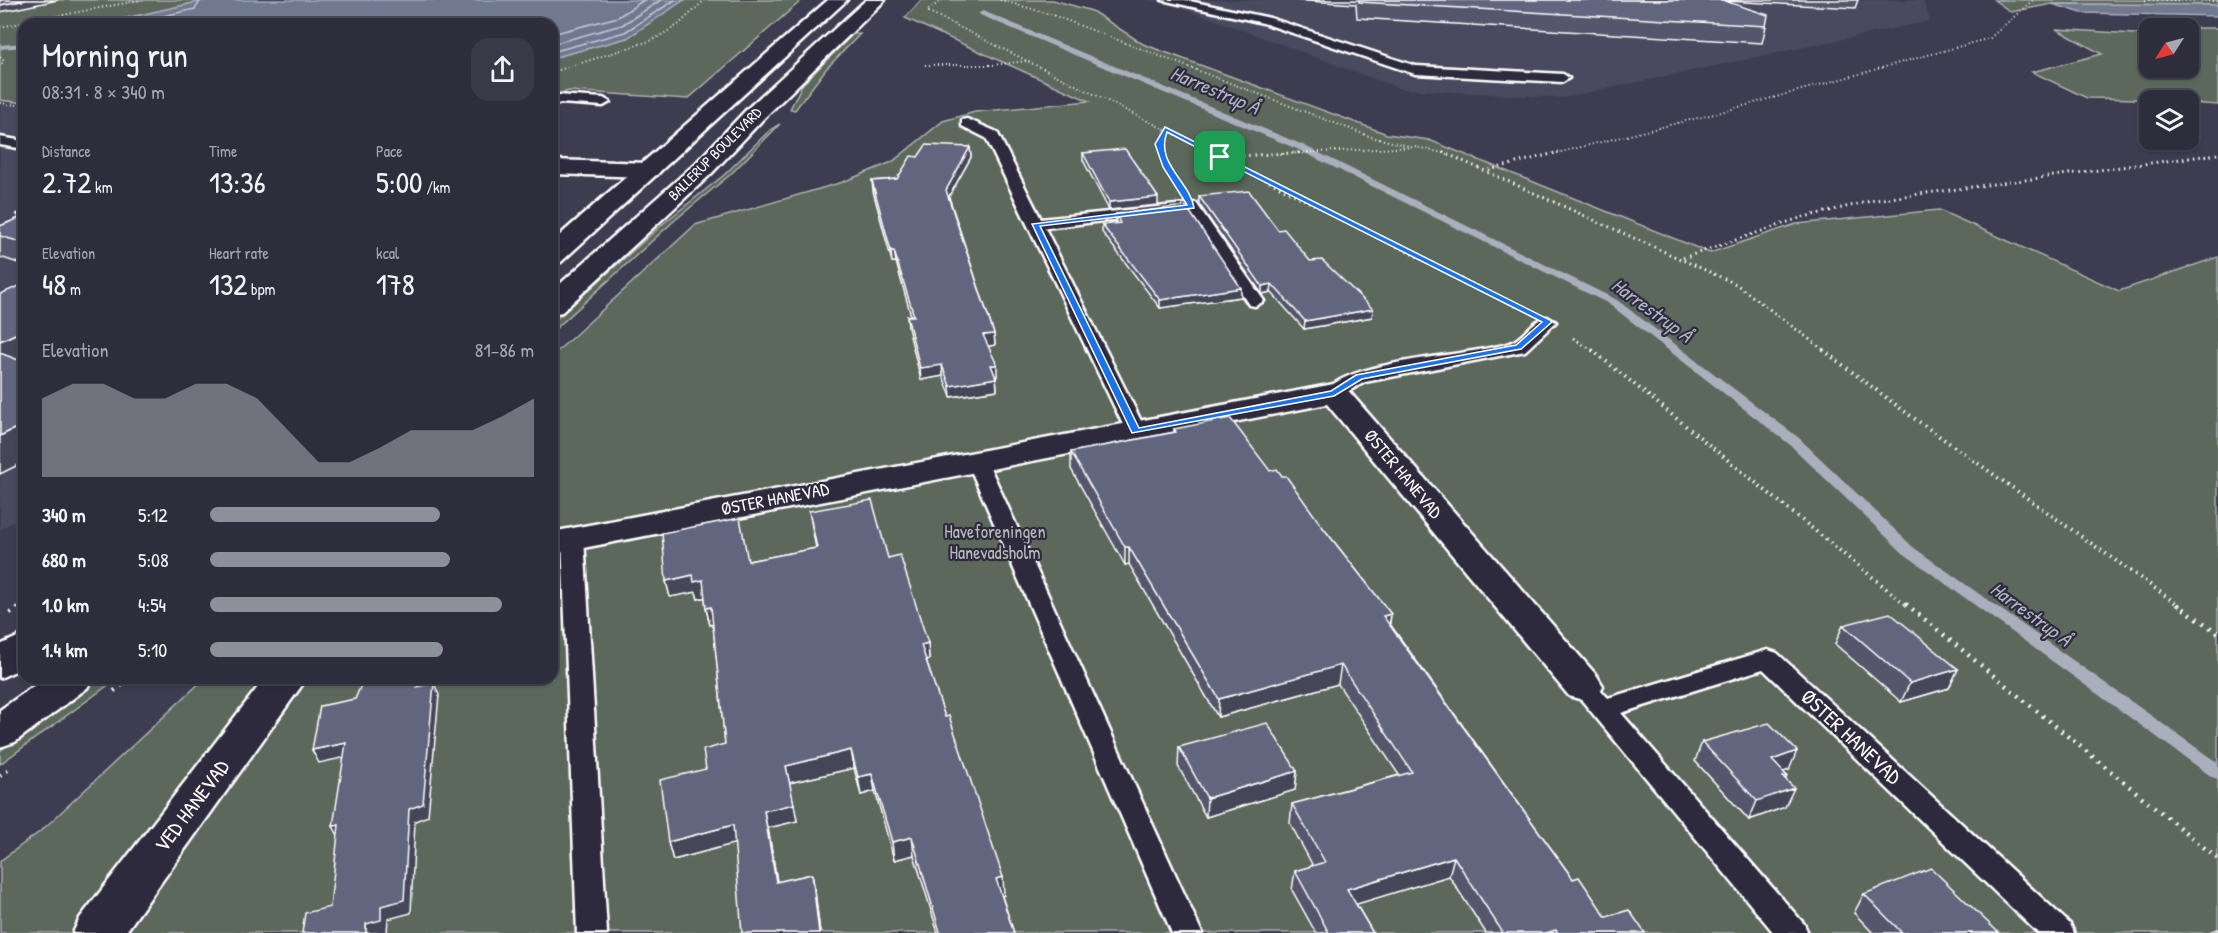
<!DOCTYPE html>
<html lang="en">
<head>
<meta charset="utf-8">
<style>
  body { margin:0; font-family:"Patrick Hand",sans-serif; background:#3a3947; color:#f1f3f6; height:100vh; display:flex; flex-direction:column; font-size:22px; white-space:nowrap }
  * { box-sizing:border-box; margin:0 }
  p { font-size:20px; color:#a7a8af }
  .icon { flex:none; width:33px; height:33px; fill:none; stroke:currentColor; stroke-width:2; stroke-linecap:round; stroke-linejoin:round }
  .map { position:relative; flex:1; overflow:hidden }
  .details { position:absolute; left:18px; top:18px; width:540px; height:666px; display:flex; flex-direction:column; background:#2e2d3c; border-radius:18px; box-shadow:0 2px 4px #0004,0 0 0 2px #494956 }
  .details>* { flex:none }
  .needle { width:39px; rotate:234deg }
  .controls { position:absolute; left:2139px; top:18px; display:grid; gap:12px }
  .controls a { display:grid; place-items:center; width:60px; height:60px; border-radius:12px; background:#2e2d3c; box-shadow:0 2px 4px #0004,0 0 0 2px #494956; font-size:30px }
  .pin { position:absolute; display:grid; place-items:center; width:51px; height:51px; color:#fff; margin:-26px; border-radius:12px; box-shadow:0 3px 9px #0006 }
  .round { display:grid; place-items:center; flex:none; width:63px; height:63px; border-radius:18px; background:#3a3947 }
  .head { display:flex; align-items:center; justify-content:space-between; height:102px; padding:0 24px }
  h1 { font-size:33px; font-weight:600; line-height:45px }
  .metrics { display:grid; grid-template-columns:repeat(3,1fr); gap:9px; height:102px; padding:6px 24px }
  .metrics div { display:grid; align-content:center }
  .metrics b { font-size:30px; font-weight:600 }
  .metrics small { font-size:16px; font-weight:400 }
  .metrics p { font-size:16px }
  .chart { height:168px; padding:12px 24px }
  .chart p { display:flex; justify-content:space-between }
  .chart svg { width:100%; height:108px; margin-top:6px; fill:#8c9099; opacity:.7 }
  ul { padding:0 24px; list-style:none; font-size:20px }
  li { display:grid; grid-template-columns:96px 72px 1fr; align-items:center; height:45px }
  li i { height:15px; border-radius:8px; background:#8c9099 }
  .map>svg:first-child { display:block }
  .built { fill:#49485e }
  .green { fill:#5c675c; stroke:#aeb3ae; stroke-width:1.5 }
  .water { fill:#6f7990; stroke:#a9afbc; stroke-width:1.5 }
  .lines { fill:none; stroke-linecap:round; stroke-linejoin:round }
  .shore { stroke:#c5c9d3; stroke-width:1.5 }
  .stream { fill:#a9afbc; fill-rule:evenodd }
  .lane-casing { stroke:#fff; stroke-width:5 }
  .street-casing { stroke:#fff; stroke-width:5 }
  .secondary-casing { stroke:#fff; stroke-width:5 }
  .path-far3 { stroke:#fff; stroke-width:2; stroke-dasharray:1 3; stroke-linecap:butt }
  .path-far2 { stroke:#fff; stroke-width:3; stroke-dasharray:1.5 4; stroke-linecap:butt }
  .path-far1 { stroke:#fff; stroke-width:4; stroke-dasharray:1.5 4.5; stroke-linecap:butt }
  .path { stroke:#fff; stroke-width:4.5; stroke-dasharray:2 6; stroke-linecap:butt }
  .lane { fill:#2f2a3d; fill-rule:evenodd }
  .street { fill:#2f2a3d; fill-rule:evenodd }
  .secondary { fill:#2f2a3d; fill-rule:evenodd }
  .wall { fill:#54576c; stroke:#fff; stroke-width:1.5 }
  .shaded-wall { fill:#454758; stroke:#fff; stroke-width:1.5 }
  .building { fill:#62657e; stroke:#fff; stroke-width:1.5 }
  .route { fill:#1a73e8; stroke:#fff; stroke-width:1.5; fill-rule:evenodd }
  .labels { text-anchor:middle; stroke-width:4.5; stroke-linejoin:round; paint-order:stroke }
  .far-street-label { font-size:15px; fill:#fff; stroke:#2f2a3d }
  .street-label { font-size:18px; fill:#fff; stroke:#2f2a3d }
  .park-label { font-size:18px; fill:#b6bbb6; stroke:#2f2a3d }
  .water-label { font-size:20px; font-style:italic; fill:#b0b5c2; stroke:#2f2a3d }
  .near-street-label { font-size:21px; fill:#fff; stroke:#2f2a3d }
</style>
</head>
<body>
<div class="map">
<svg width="2218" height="933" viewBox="0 0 2218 933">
  <rect width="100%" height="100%" fill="#3e3c50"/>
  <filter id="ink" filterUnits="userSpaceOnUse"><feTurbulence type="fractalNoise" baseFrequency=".0167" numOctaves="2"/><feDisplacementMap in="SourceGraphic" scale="12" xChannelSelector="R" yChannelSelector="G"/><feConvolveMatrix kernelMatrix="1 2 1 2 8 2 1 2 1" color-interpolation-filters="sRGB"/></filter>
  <g filter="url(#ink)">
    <g class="built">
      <polygon points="1142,0 1923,0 1930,21 1562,98 1401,89 1204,16 1160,2"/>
      <polygon points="0,100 24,103 24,515 0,530"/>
    </g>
    <g class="green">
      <polygon points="0,0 207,0 100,24 24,24 24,103 0,100"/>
      <polygon points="684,0 802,0 688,99 569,91 552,95 552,58 627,38"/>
      <polygon points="921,0 1053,0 1092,11 1143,44 1387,134 1429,140 1710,253 1796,224 1939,210 2119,291 2218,257 2218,933 0,933 0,861 42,830 205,678 552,678 552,356 695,225 843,182 892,162 943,121 975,112 1089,101 905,18"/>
      <polygon points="1994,0 2218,0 2218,5 2052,4 2011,12"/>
      <polygon points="2184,28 2218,28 2218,105 2189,103 2188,100 2087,98 2032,72 2102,54 2056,29 2149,35 2150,68 2188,68 2189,37 2191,37 2188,28"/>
      <polygon points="853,34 860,34 826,69 795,110 790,109 802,85"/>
      <polygon points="780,124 731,174 675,220 552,332 552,323 665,222 724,175 770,130"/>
      <polygon points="100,678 118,678 0,764 0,751"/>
    </g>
    <g class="water">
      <polygon points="207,0 684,0 627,38 552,58 552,24 100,24"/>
      <polygon points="2052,4 2218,5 2218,16 2082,13"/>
    </g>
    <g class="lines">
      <g class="shore">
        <polyline points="127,24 195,9 201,0"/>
        <polyline points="552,34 618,17 644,0"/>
        <polyline points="552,44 622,25 661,0"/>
        <polyline points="552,52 625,32 675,0"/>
      </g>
      <g class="stream">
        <polygon points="983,11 1303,145 1617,300 1799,438 1913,547 2218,763 2218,779 2212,777 1903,553 1789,444 1609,304 1297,149 980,15 979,13"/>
        <polygon points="24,43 24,47 0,49 0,45"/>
      </g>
      <defs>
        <g id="lane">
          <polygon points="1162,0 1185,0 1270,18 1416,66 1563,74 1569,78 1563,82 1415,74 1263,23"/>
          <polygon points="557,95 603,98 610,102 603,106 560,103 552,107 552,96"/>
          <polygon points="967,119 997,132 1041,219 1196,203 1264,301 1255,306 1249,305 1187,211 1045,228 1146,431 1143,435 1129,435 1126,431 986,138 962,126 962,120"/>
          <polygon points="0,137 24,141 24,149 0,145"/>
          <path d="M1547 317 1556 322 1525 351 1365 382 1334 399 1324 393C1348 359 1468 357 1510 343 1524 338 1532 320 1547 317Z"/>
          <polygon points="977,455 984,457 987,461 1202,933 1172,933 967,461 970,457"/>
          <polygon points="573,531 581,533 584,538 607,933 577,933 562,538 565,533"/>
          <path d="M1768 650 1777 653 2070 924 2074 933H2038L1763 669 1621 713 1804 924 1808 933H1774L1570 686 1574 680C1591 674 1597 686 1608 698Z"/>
        </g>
        <g id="street">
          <polygon points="552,160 649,163 657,165 661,170 657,175 649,177 552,174"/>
          <polygon points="1334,384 1345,387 1597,676 1603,686 1597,696 1583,700 1569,696 1327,404 552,554 552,532"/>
          <polygon points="265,678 307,678 125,933 73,933 80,918"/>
        </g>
        <g id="secondary">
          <polygon points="828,0 847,0 561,262 552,264 552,242"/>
          <polygon points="866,0 885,0 764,118 711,174 562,312 552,314 552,291 695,164 748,108"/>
          <polygon points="24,634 24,667 0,678 0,645"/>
          <polygon points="45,678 93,678 87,688 15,742 0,747 0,710"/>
        </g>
      </defs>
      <use href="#lane" class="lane-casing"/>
      <use href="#street" class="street-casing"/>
      <use href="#secondary" class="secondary-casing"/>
      <g class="path-far3">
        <polyline points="942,0 927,11 1214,154"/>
        <polyline points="1000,0 1050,14 1371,137 1409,146"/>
        <polyline points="2145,0 2218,1"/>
        <polyline points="0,27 141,0"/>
        <polyline points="0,57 4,61 0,66"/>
        <polyline points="925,65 992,65 1027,61"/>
        <polyline points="559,70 653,40 678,25 705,0"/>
        <polyline points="0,103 24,106"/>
        <polyline points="1162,154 1165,129"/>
        <polyline points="1279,154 1416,147 1447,154"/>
        <polyline points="1553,154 1714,114 1990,38 2033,0"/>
      </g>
      <g class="path-far2">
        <polyline points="1162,152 1176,183"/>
        <polyline points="1211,152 1220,157 1309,152"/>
        <polyline points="1443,152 1736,284 1825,351"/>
        <polyline points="1220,157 1519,308"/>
        <polyline points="1489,170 1559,152"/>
        <polyline points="1683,258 1800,218 1875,200 2218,154"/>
        <polyline points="1573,338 1594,351"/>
      </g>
      <g class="path-far1">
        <polyline points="1592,350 1908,606"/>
        <polyline points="1823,350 1908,414 2180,606"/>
        <polyline points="20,606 24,603"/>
      </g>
      <g class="path">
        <polyline points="1906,604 2218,859"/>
        <polyline points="2177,604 2218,633"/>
        <polyline points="10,613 22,604"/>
        <polyline points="114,691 131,678"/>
        <polyline points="0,776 9,769"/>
      </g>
      <use href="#lane" class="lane"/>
      <use href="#street" class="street"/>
      <use href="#secondary" class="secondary"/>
    </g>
    <g class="wall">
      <polygon points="1290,0 1858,0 1855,8 1725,1 1766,26 1762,43 1357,18 1356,4"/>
      <polygon points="970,147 971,157 949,197 994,334 995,345 988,346 997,376 996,376 997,390 951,397 943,376 921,380 908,328 907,316 911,316 896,262 892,262 873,191 872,181 897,179"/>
      <polygon points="1083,153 1158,205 1109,210 1083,160"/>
      <polygon points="1199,196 1278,230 1310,261 1372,317 1304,329 1271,292 1262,294 1199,204"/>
      <polygon points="24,211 24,265 0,257 0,226 19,218 17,214"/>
      <polygon points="1116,214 1241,297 1160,308 1102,232 1102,225 1116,223"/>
      <polygon points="1174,429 1270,471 1324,529 1391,614 1390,624 1573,879 1606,917 1645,933 1486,933 1449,876 1356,904 1373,933 1316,933 1292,890 1295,871 1313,866 1290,823 1292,804 1399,775 1338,684 1218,717 1129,564 1125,565 1071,469 1071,452 1174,432"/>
      <polygon points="809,511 888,558 928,643 929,660 926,661 1004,895 1002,896 1014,933 938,933 914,855 894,860 875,791 861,795 854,768 789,783 797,821 768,828 777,882 812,874 815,891 820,933 735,843 673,860 668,842 706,769 725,744 713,624 710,625 706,608 705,597 698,599 696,592 670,597 666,581 748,561 816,548"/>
      <polygon points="1843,625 1958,669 1949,688 1901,702 1835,644"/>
      <polygon points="1702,742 1789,770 1783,772 1787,776 1785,780 1785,807 1749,820 1695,761"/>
      <polygon points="1179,747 1297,771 1295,790 1206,817 1178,766"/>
      <polygon points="1864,894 1999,933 1873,933 1854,913"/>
    </g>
    <g class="shaded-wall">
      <polygon points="26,0 58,0 0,12 0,5"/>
      <polygon points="970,147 971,157 947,200 946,190"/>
      <polygon points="1158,197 1158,205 1109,210 1109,202"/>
      <polygon points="891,251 894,251 896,262 892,262"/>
      <polygon points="1272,284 1271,292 1262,294 1262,286"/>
      <polygon points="1241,288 1241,297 1160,308 1160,300"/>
      <polygon points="1373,309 1372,317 1304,329 1305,321"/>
      <polygon points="24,330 24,365 0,373 0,341"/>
      <polygon points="994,334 995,345 984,347 983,335"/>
      <polygon points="942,365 943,376 921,380 920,368"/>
      <polygon points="991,365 997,365 997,376 991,377"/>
      <polygon points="996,378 997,390 951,397 950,386"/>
      <polygon points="24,424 24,462 0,474 0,436"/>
      <polygon points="1125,547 1129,547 1129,564 1125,565"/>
      <polygon points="693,575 703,580 707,597 698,599 696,592 670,597 666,581"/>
      <polygon points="711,607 715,624 710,625 706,608"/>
      <polygon points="1391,614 1388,632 1383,616"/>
      <polygon points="928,643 929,660 923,662 921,645"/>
      <polygon points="1341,665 1338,684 1218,717 1219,699"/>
      <polygon points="1958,669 1949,688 1901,702 1910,683"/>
      <polygon points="421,678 430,678 422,699 417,687"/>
      <polygon points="434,683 439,695 428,816 415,821 411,913 388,919 387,933 366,933 366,924 381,906 409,809"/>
      <polygon points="346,743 351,756 319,763 312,750"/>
      <polygon points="851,750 854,768 789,783 786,766"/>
      <polygon points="1797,751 1789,770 1764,779 1772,760"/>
      <polygon points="1297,771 1295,790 1206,817 1207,798"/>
      <polygon points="872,774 875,791 861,795 858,777"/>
      <polygon points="1787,776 1779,793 1794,788 1785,807 1749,820 1757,801 1783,777"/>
      <polygon points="794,804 797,821 768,828 780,899 764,811"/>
      <polygon points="339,825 340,839 333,826"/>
      <polygon points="733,825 737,843 673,860 668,842"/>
      <polygon points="912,837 914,855 894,860 892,842"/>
      <polygon points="1454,857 1449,876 1344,908 1347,889"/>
      <polygon points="812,874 815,891 820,933 819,933"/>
      <polygon points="1003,877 1004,895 998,897 996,879"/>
    </g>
    <g class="building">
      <polygon points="0,0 26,0 0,5"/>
      <polygon points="1359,0 1722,0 1768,15 1766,26 1359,2"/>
      <polygon points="926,145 970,147 946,190 994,334 983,335 997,365 991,365 996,378 950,386 942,365 920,368 907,316 914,316 894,251 891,251 872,181 897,179 911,156 918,157"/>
      <polygon points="1125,149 1158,197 1109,202 1083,153"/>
      <polygon points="1249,191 1278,230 1284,229 1310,261 1322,260 1373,309 1305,321 1272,284 1262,286 1199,196"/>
      <polygon points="1186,206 1241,288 1160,300 1102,225 1120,223 1116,214"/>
      <polygon points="24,211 24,216 17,214"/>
      <polygon points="24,216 24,243 0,236 0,226"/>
      <polygon points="24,284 24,330 0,341 0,294"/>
      <polygon points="0,353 24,362 24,424 0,436"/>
      <polygon points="1230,418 1270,471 1277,469 1282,476 1286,476 1324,529 1391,614 1383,616 1573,879 1579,877 1606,917 1629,910 1645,933 1558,933 1556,930 1546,933 1503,933 1454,857 1347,889 1373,933 1329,933 1295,871 1325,862 1292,804 1412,772 1341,665 1219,699 1129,547 1125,547 1071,452 1176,432 1174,429"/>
      <polygon points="872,500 888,558 900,555 928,643 921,645 945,717 949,716 1003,877 996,879 1014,933 939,933 940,932 912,837 892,842 872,774 858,777 851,750 786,766 794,804 764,811 776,882 812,874 819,933 742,933 733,825 668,842 660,780 706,769 703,750 725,744 711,607 706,608 703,580 694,582 693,575 666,581 662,533 740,518 748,561 817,548 809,511"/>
      <polygon points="1890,613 1958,669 1910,683 1843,625"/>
      <polygon points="364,678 421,678 417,687 434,683 423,804 409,809 404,900 381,906 381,920 366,924 366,933 302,933 305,913 330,907 339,825 333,826 346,743 312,750 320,706 355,699"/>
      <polygon points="1267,723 1297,771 1207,798 1179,747"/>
      <polygon points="1769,723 1797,751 1772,760 1787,776 1783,777 1794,788 1757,801 1702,742"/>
      <polygon points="1931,868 1999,933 1902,933 1864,894"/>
      <polygon points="2218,929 2218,933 2213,933 2211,931"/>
    </g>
  </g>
  <path class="route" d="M1165 127 1550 320 1552 322 1521 349 1362 379 1334 396 1132 433 1032 224 1187 205 1163 167 1155 144ZM1167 132 1217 158 1542 322 1516 345 1356 375 1331 391 1139 428 1040 226 1194 208C1190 181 1155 164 1167 132Z"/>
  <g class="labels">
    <g class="far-street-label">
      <text transform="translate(715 154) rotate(-45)" y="5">BALLERUP BOULEVARD</text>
    </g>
    <g class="street-label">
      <text transform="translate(1403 474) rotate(50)" y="6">ØSTER HANEVAD</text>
      <text transform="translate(775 499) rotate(-11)" y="6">ØSTER HANEVAD</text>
    </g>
    <g class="park-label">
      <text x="995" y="538">Haveforeningen<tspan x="995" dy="21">Hanevadsholm</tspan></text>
    </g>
    <g class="water-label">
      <text transform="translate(1215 90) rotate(23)" y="7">Harrestrup Å</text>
      <text transform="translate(1652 310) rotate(36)" y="7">Harrestrup Å</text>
      <text transform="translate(2031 614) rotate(36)" y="7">Harrestrup Å</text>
    </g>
    <g class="near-street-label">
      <text transform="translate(1851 737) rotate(43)" y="7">ØSTER HANEVAD</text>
      <text transform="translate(192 806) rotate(-53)" y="7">VED HANEVAD</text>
    </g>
  </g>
</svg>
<div class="controls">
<a><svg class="needle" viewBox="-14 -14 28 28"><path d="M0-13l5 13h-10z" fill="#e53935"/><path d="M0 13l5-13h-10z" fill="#a7a8af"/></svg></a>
<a><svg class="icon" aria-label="layers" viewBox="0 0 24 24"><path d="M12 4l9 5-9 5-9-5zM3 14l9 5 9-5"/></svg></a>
</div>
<div class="pin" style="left:1220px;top:157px;background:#1e9e55"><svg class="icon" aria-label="arrive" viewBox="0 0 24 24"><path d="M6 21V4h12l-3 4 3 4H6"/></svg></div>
<section class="details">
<div class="head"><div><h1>Morning run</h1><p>08:31 · 8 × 340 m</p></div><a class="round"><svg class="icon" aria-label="share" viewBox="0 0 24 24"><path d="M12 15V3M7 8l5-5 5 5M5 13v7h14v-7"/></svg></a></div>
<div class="metrics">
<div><p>Distance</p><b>2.72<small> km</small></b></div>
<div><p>Time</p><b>13:36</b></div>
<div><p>Pace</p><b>5:00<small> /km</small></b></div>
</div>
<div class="metrics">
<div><p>Elevation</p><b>48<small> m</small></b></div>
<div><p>Heart rate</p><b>132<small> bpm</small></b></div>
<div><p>kcal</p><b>178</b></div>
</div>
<div class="chart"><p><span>Elevation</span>81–86 m</p>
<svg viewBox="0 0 160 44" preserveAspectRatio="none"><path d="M0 44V12L10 6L20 6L30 12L40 12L50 6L60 6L70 12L80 25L90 38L100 38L110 32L120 25L130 25L140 25L150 19L160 12V44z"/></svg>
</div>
<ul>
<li><b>340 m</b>5:12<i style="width:71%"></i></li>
<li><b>680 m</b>5:08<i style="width:74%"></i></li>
<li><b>1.0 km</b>4:54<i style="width:90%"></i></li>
<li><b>1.4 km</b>5:10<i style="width:72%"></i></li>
</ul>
</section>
</div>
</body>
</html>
